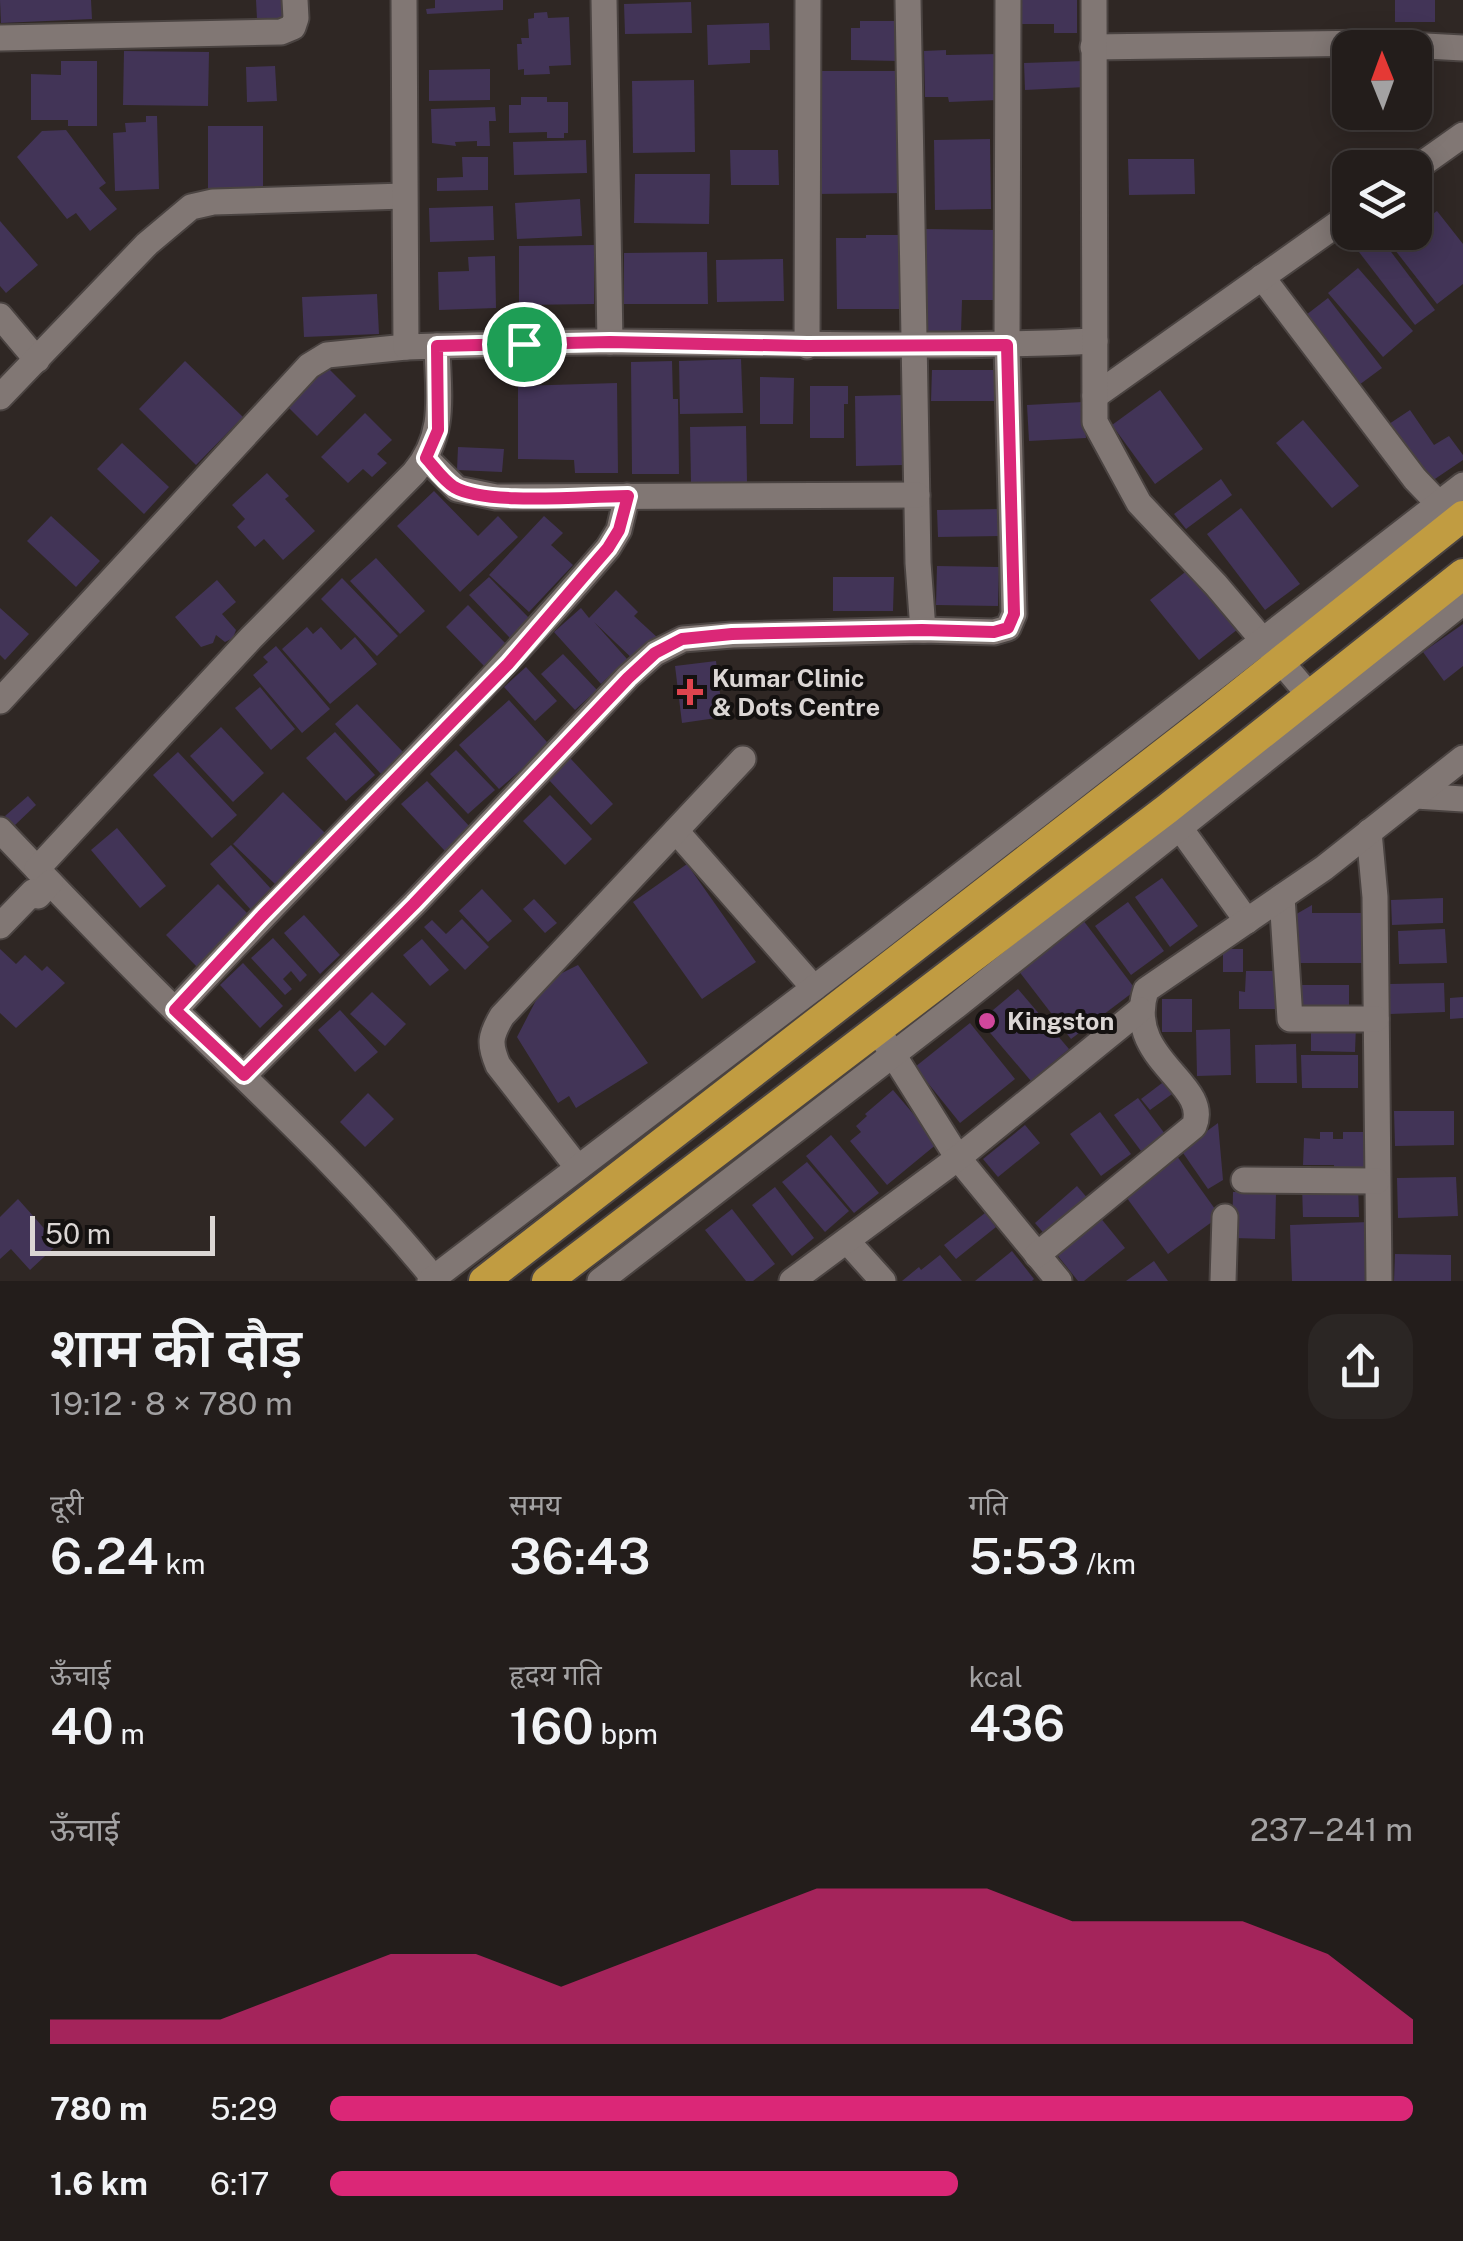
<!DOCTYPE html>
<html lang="hi">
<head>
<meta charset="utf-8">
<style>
  body { margin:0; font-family:"Public Sans","Noto Sans Devanagari",sans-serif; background:#2b2624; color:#f1f3f6; height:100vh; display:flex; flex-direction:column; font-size:38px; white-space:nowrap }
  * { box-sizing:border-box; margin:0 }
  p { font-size:32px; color:#a3a2a3 }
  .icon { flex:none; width:55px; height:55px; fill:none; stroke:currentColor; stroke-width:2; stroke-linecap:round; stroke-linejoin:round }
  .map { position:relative; height:1281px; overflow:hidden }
  .panel { display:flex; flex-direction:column; background:#231d1b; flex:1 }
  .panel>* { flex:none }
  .needle { width:65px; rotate:359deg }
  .buttons { position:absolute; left:1332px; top:30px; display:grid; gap:20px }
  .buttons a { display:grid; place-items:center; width:100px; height:100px; border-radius:20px; background:#231d1b; box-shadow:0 5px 25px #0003,0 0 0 2px #403b3a; font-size:50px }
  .scale { position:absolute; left:30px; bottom:25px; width:185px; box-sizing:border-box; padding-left:10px; border:5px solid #dbd6d4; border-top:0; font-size:28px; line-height:35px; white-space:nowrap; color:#dbd6d4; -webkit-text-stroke:8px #141110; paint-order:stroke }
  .pin { position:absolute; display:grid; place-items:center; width:85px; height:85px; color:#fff; margin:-42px; border:5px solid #fff; border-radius:50%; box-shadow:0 2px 10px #0007 }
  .round { display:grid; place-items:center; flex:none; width:105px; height:105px; border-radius:30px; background:#2b2624 }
  .overview { display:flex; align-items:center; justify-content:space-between; height:170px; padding:0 50px }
  h1 { font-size:55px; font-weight:600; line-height:75px }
  .figures { display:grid; grid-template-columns:repeat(3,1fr); gap:15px; height:170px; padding:10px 50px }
  .figures div { display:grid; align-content:center }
  .figures b { font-size:50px; font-weight:600 }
  .figures small { font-size:28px; font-weight:400 }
  .figures p { font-size:28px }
  .chart { height:280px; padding:20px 50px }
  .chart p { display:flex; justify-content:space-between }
  .chart svg { width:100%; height:180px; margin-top:10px; fill:#db2777; opacity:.7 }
  ul { padding:0 50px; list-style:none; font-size:32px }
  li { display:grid; grid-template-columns:160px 120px 1fr; align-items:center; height:75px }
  li i { height:25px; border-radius:12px; background:#db2777 }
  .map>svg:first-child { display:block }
  .building { fill:#423457 }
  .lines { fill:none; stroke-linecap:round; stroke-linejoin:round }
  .street-casing { stroke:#4a4341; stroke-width:29 }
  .secondary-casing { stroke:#4a4341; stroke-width:29 }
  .highway-casing { stroke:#4a4341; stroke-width:34 }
  .street { stroke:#817774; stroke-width:25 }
  .secondary { stroke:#817774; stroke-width:25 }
  .highway { stroke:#c19c41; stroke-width:30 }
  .route-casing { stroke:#fff; stroke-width:20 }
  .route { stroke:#db2777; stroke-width:12 }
  .health-dot { fill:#e0444e; stroke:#141110; stroke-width:4 }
  .hotel-dot { fill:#d1479c; stroke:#141110; stroke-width:4 }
  .labels { text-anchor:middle; stroke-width:8; stroke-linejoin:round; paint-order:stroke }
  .poi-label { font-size:25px; font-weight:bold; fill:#dbd6d4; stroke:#141110; text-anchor:start }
</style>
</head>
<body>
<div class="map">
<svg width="1463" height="1281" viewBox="0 0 1463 1281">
  <rect width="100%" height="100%" fill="#2f2724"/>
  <g class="building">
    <polygon points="0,0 91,0 92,19 1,23"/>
    <polygon points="256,0 287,0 288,18 257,19"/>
    <polygon points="435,0 503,0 503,10 427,14 426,9 435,8"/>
    <polygon points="1019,0 1077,0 1077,33 1054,33 1054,24 1019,24"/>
    <rect x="1395" y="0" width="40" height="22"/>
    <polygon points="691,2 692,33 625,34 624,4"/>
    <polygon points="547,12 548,18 569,17 571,65 549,66 550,74 524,75 524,69 518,70 517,44 522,44 521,38 529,38 528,19 534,18 534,13"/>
    <polygon points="860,21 899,21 898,61 851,60 851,28 860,28"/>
    <polygon points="769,23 770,50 750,50 750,63 708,65 707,25"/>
    <polygon points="946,50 946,55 998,54 999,100 949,102 948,97 925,97 924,51"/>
    <polygon points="124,51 209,52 208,106 123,105"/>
    <polygon points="61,61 97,61 97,126 68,126 68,120 31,120 31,74 61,75"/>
    <polygon points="1084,61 1086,87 1025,90 1024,63"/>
    <polygon points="275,66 277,101 247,102 246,67"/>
    <polygon points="490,69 490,100 429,101 429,70"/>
    <polygon points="814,71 905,71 906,193 815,194"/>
    <polygon points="694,80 695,152 633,153 632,81"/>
    <polygon points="521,97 547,97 547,102 568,102 568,133 564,133 564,138 547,138 547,132 509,133 509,105 521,105"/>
    <polygon points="495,107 496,121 489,121 490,146 477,146 477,141 455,142 456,146 432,143 431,109"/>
    <polygon points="146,116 157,116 159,189 115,191 113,133 126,132 125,123 146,122"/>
    <rect x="208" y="126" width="55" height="66"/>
    <polygon points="66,130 106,183 99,188 117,209 90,231 76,213 67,219 17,157 42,131"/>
    <polygon points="990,139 991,209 935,210 934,140"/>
    <polygon points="586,140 587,173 514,175 513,142"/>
    <polygon points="730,150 778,150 779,185 731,185"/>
    <polygon points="462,157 488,157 488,190 437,191 437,178 463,177"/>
    <polygon points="1128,159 1194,159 1195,194 1129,195"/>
    <polygon points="635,174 710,174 709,224 634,223"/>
    <polygon points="580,199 582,236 517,239 515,203"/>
    <polygon points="493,206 494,240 430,242 429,208"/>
    <polygon points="1437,211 1463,244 1463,284 1437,304 1395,250 1420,231 1416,226"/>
    <polygon points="0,221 38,265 6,293 0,286"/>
    <polygon points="926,229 997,230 997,300 962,300 961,333 925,333"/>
    <polygon points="866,235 903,235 903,309 837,309 836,238 866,238"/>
    <polygon points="1379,236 1435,310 1415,325 1359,252"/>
    <polygon points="594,245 594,304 519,305 519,246"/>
    <polygon points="707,252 708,304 624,304 624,253"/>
    <polygon points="495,256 496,308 439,310 438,272 469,271 468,257"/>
    <polygon points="783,259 784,301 717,302 716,260"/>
    <polygon points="1358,268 1413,331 1383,357 1328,293"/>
    <polygon points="377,294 379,334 304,337 302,297"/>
    <polygon points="1328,298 1382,368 1359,385 1306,315"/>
    <polygon points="741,359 743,413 680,414 679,361"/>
    <polygon points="185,361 243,417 196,465 139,409"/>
    <polygon points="672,361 673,399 678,399 679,474 632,474 631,362"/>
    <polygon points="326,366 356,396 317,436 286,405"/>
    <polygon points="932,370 998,370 998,401 931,401"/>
    <polygon points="760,377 794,378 793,424 760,424"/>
    <polygon points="617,383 618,473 575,473 574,460 518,459 518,386"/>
    <polygon points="810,386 848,386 848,404 844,404 844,438 810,438"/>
    <polygon points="1160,390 1203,449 1155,484 1112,425"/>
    <polygon points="903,395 904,465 856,466 855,396"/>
    <polygon points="1083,402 1086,438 1029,441 1027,405"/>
    <polygon points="1410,410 1434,445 1449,436 1463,455 1463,460 1429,483 1389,424"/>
    <polygon points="365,413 392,440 377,454 387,463 372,477 363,469 348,483 321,457"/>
    <polygon points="1303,420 1359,486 1332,508 1276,443"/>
    <polygon points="746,426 747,482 691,483 690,427"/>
    <polygon points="122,443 169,487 144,514 97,469"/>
    <polygon points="458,447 504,449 502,472 457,470"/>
    <polygon points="267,473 289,496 285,499 315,531 283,560 264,539 255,547 237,527 245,519 232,505"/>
    <polygon points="1221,479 1232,495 1186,529 1174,514"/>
    <polygon points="434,491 478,536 498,516 518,537 460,592 397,526"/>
    <polygon points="1241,508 1300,584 1265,610 1207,534"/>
    <polygon points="1001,509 1001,536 938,537 937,510"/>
    <polygon points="51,516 100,561 76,587 27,541"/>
    <polygon points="544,516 563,533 551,545 573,565 529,612 489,575"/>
    <polygon points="376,558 425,611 400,634 350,581"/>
    <polygon points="937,566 999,567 998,606 936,605"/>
    <polygon points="1189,569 1238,629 1199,660 1150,600"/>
    <polygon points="489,577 531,620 511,639 469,595"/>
    <polygon points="833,577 894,577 893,611 833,611"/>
    <polygon points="342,578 398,636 377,656 321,599"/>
    <polygon points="217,580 236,602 222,614 236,630 233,638 225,642 216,635 213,643 201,647 175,617"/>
    <polygon points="616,590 638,612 634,616 659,639 637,663 594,622 627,659 601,684 554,632 581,608 589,618"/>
    <polygon points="468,605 508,646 486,668 446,627"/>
    <polygon points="0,608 29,634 5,660 0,655"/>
    <polygon points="1463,624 1463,666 1444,681 1423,652"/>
    <polygon points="307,627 313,634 321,627 341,650 355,637 377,664 330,704 282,649"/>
    <polygon points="276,646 330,709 302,733 253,675 268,662 263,657"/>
    <polygon points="563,654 597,690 575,710 541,674"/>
    <polygon points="716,661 723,717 682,723 675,666"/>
    <polygon points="526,667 557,701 535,721 504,687"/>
    <polygon points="260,687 295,729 271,750 235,708"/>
    <polygon points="509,700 556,752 539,754 499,789 459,745"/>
    <polygon points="357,704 404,753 381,774 335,724"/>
    <polygon points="221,727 264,773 233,802 190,756"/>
    <polygon points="335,732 375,775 346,801 306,758"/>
    <polygon points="456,750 495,790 468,814 430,774"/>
    <polygon points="178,752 237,815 212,838 153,775"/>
    <polygon points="570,758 613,804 591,825 548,779"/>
    <polygon points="427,781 471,828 445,851 401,804"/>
    <polygon points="283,792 325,833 275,884 233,844"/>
    <polygon points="550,795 592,839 565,865 523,821"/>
    <polygon points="28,796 36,805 14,826 5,816"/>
    <polygon points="117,828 166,886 140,908 91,850"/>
    <polygon points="231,845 273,891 251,910 210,864"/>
    <polygon points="687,864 756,962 702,999 633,902"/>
    <polygon points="1162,878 1198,926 1170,947 1135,897"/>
    <polygon points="218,884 251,917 198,968 166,935"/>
    <polygon points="482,889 512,921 488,942 459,911"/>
    <polygon points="1443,898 1443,923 1392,925 1391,900"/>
    <polygon points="534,899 557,923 545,933 523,909"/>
    <polygon points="1128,902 1164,951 1131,975 1095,926"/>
    <polygon points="1312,905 1312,913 1366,913 1369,963 1294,963 1293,916"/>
    <polygon points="304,915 340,955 320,974 284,933"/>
    <polygon points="462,919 489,947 465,970 424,927 432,920 446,934"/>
    <polygon points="1083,920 1136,990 1071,1039 1018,970"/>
    <polygon points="1445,929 1447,963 1399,964 1398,931"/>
    <polygon points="273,938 307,975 300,982 291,971 283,979 292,989 285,995 251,958"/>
    <polygon points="422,939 449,970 430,986 403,955"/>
    <polygon points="0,949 16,964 25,955 42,971 47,966 65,983 16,1028 0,1013"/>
    <rect x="1223" y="949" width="20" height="23"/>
    <polygon points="243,963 283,1006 260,1028 220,985"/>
    <polygon points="578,965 648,1063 576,1108 569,1096 558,1103 517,1037 546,981"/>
    <polygon points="1246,971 1280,971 1280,1009 1239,1009 1239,991 1245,992"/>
    <polygon points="1444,983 1445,1012 1390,1014 1389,984"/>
    <rect x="1301" y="985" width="48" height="30"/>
    <polygon points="1018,989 1069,1049 1031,1081 980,1021"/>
    <polygon points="372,992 406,1024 385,1046 350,1014"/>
    <polygon points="1463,997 1463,1018 1450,1019 1450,998"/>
    <rect x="1162" y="999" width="30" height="33"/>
    <polygon points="340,1010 378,1052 355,1072 318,1030"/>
    <polygon points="970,1023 1015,1079 960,1123 915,1067"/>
    <polygon points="1311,1025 1356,1025 1355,1052 1311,1051"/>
    <polygon points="1230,1029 1231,1075 1197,1076 1196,1030"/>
    <polygon points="1296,1044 1297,1083 1256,1083 1255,1045"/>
    <polygon points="1301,1055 1358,1055 1358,1088 1302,1088"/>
    <polygon points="1170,1077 1179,1089 1150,1110 1141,1099"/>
    <polygon points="893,1090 938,1143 887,1185 850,1141 861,1132 856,1126 867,1116 865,1114"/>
    <polygon points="368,1093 394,1119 365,1147 340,1122"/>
    <polygon points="1138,1098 1165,1134 1141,1151 1114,1115"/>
    <polygon points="1394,1111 1454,1111 1454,1145 1395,1146"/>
    <polygon points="1100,1112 1131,1154 1101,1176 1070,1134"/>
    <polygon points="1218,1123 1223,1180 1208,1189 1181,1150"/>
    <polygon points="1025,1125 1040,1143 998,1177 983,1159"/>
    <polygon points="1320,1132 1333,1132 1333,1139 1343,1139 1343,1132 1366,1132 1366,1172 1334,1172 1334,1165 1303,1165 1304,1138 1320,1139"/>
    <polygon points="831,1135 879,1193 854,1213 806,1156"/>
    <polygon points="1174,1152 1220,1216 1168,1254 1121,1190"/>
    <polygon points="807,1162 849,1211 825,1232 782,1182"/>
    <polygon points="1456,1177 1458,1216 1398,1218 1397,1178"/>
    <polygon points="1358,1185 1359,1217 1303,1217 1302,1186"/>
    <polygon points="1077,1186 1089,1200 1047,1237 1035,1223"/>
    <polygon points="775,1187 814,1238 792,1256 752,1205"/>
    <polygon points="1233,1192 1276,1192 1275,1239 1232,1238"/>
    <polygon points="18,1199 58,1244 30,1270 11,1249 0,1259 0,1217"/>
    <polygon points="732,1209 775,1264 753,1281 746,1281 705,1230"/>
    <polygon points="985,1213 996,1227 956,1259 944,1245"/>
    <polygon points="1099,1216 1125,1248 1084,1281 1078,1281 1054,1251"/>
    <polygon points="1369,1222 1371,1281 1292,1281 1290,1225"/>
    <polygon points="1012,1251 1034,1279 1032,1281 975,1281"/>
    <polygon points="1395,1254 1451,1255 1451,1281 1394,1281"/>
    <polygon points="940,1255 962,1281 902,1281 919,1267 921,1270"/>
    <polygon points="1154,1261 1168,1281 1126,1281"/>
  </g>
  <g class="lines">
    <defs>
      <g id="street">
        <polyline points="604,0 610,342"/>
        <polyline points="908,0 918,563 923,630"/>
        <polyline points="0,38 281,32 293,27 296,18 295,0"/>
        <polyline points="1093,47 1371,43 1463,48"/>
        <polyline points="1415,169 1463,135"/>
        <polyline points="1262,277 1415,479 1439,504"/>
        <polyline points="0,316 37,360"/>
        <path d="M437 346C496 345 555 341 613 342 774 343 934 349 1095 341"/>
        <polyline points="807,346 808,0"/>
        <polyline points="1095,396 1350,215"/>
        <polyline points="0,397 147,244 191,207 213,202 404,196"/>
        <polyline points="426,458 457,489 496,497 917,495"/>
        <polyline points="0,701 309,366 327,355 406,347"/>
        <polyline points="1416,796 1463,799"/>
        <polyline points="1180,828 1247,921"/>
        <path d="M0 830C58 891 116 952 176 1011 265 1098 358 1184 436 1281"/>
        <polyline points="676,831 814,988"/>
        <polyline points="1369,832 1375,897 1379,1281"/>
        <path d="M37 869 251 638 414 473C447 434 438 394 437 346L406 347 404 0"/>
        <polyline points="1282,897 1290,1019 1376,1019"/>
        <polyline points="0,926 33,892 38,896 50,883"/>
        <path d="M175 1010C318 855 471 709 608 548L619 530 627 496"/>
        <polyline points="882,1037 958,1158 1059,1281"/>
        <polyline points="244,1075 414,904 628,677 655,653 683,639 732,635 923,630 994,632 1008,628 1014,614 1007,345 1008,0"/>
        <path d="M578 1168 498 1065C489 1044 490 1036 502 1016L743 759"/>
        <polyline points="1244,1180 1377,1181"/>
        <polyline points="847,1241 883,1281"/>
        <path d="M1037 1255 1194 1126C1212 1083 1123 1060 1146 990L1324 868 1463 758"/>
        <polyline points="792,1281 958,1158 1140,1010"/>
        <polyline points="1223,1281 1225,1217"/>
      </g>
      <g id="secondary">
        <polyline points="1094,0 1095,422 1139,503 1216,585 1310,696"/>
        <polyline points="430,1281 877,940 1463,485"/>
        <polyline points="600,1281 956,1006 1463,602"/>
      </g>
      <g id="highway">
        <polyline points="484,1281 1208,719 1463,516"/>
        <polyline points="547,1281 1167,809 1463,574"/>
      </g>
    </defs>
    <use href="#street" class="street-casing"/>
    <use href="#secondary" class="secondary-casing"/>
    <use href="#highway" class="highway-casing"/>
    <use href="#street" class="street"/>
    <use href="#secondary" class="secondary"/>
    <use href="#highway" class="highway"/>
  </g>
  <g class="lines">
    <defs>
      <path id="route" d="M610 342 807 346 1007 345 1014 614 1008 628 994 632 922 630 732 634 682 639 655 653 628 678 414 904 244 1075 175 1010 262 916 508 664 608 548 619 530 628 496C587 496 486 506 454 487 443 480 435 468 426 458L438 430 437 346Z"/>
    </defs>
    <use href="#route" class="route-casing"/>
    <use href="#route" class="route"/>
  </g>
  <path class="health-dot" d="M685 677h10v10h10v10h-10v10h-10v-10h-10v-10h10z"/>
  <circle class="hotel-dot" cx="987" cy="1021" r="10"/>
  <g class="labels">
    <g class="poi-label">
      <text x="712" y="687">Kumar Clinic<tspan x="712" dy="29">&amp; Dots Centre</tspan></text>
      <text x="1007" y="1030">Kingston</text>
    </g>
  </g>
</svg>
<div class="buttons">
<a><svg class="needle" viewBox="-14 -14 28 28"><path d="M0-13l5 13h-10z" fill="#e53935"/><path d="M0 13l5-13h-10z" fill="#a3a2a3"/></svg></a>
<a><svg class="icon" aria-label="layers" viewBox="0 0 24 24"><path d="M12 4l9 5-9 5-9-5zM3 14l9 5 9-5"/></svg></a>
</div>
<div class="scale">50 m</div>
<div class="pin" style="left:524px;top:344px;background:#1e9e55"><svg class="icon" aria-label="arrive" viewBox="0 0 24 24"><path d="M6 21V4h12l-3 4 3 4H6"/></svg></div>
</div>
<section class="panel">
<div class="overview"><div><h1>शाम की दौड़</h1><p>19:12 · 8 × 780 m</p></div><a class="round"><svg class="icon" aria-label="share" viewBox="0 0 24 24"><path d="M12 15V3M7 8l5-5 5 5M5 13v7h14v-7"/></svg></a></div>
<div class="figures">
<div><p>दूरी</p><b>6.24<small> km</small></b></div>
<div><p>समय</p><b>36:43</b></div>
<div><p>गति</p><b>5:53<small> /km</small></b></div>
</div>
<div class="figures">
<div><p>ऊँचाई</p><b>40<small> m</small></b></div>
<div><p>हृदय गति</p><b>160<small> bpm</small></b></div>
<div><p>kcal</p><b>436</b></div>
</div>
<div class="chart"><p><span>ऊँचाई</span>237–241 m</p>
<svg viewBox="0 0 160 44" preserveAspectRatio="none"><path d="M0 44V38L10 38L20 38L30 30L40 22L50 22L60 30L70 22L80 14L90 6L100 6L110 6L120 14L130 14L140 14L150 22L160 38V44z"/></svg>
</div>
<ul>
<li><b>780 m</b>5:29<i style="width:100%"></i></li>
<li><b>1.6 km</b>6:17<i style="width:58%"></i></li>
</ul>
</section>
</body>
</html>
